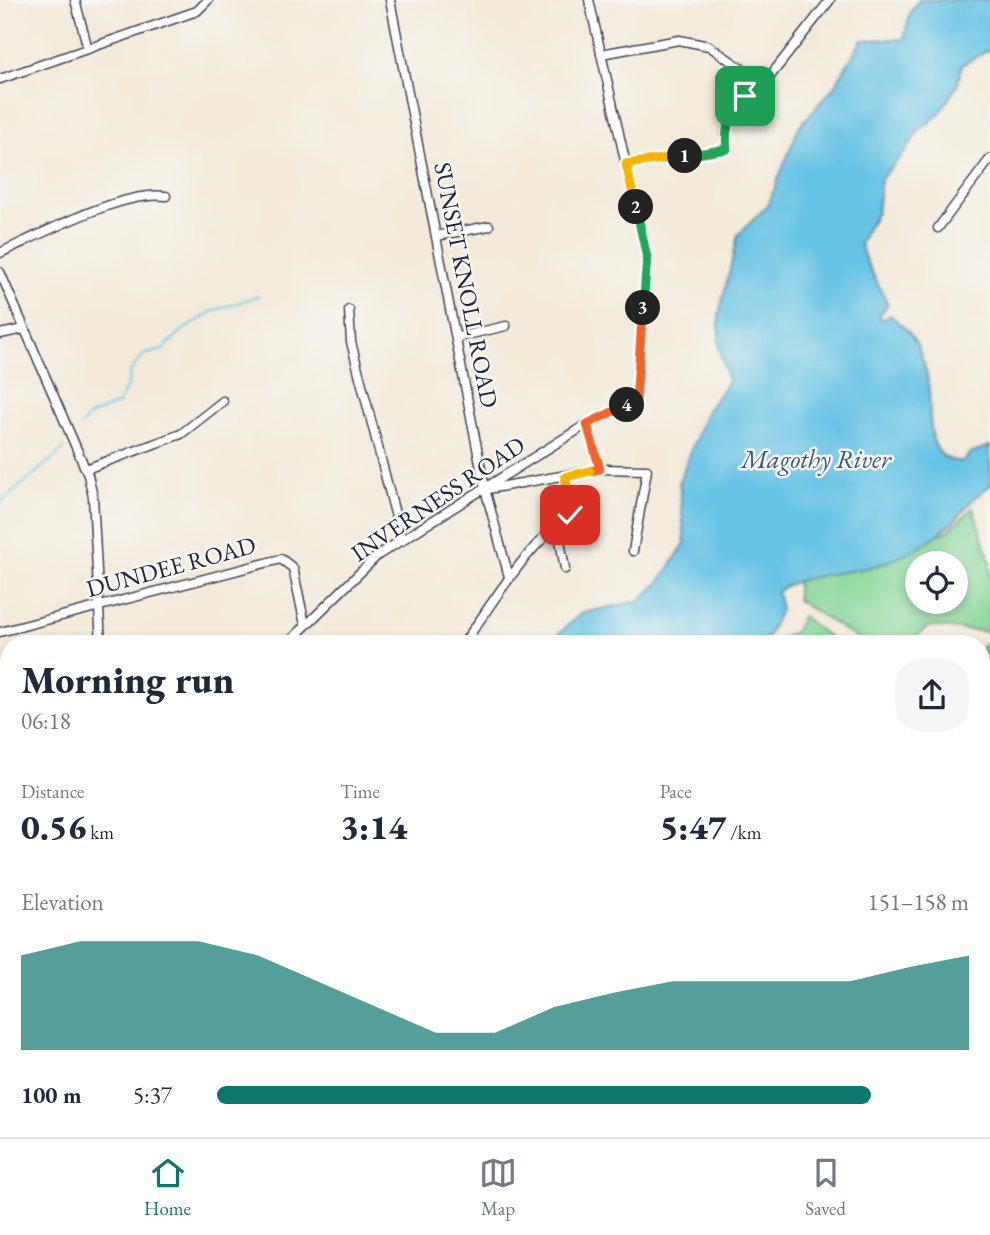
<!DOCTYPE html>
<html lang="en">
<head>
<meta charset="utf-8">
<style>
  body { margin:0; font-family:"EB Garamond",serif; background:#f6f6f7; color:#1f2937; height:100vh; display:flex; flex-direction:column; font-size:26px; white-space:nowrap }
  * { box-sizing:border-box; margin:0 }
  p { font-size:23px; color:#747a83 }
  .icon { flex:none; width:38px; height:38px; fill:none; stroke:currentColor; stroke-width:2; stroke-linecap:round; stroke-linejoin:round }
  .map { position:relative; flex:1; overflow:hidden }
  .panel { position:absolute; left:0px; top:635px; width:990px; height:502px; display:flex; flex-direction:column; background:#fff; border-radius:28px 28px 0 0; box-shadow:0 4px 10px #0003 }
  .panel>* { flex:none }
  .buttons { position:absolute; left:905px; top:551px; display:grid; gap:14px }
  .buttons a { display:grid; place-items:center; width:63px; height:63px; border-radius:50%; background:#fff; box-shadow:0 4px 10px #0003; font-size:35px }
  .pin { position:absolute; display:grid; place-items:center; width:60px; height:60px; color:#fff; margin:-30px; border-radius:14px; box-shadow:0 4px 10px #0006 }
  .km { position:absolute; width:35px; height:35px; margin:-18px; border-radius:50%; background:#222; color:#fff; font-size:19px; line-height:35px; text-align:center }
  .round { display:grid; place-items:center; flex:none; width:74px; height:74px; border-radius:28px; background:#f6f6f7 }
  .head { display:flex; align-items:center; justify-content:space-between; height:119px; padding:0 21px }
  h1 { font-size:38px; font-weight:800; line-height:52px }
  .stats { display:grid; grid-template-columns:repeat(3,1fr); gap:10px; height:119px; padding:7px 21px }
  .stats div { display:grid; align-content:center }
  .stats b { font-size:35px; font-weight:800 }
  .stats small { font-size:19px; font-weight:400 }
  .stats p { font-size:19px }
  .chart { height:196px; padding:14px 21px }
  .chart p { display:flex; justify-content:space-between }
  .chart svg { width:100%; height:126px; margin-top:7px; fill:#0f766e; opacity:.7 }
  ul { padding:0 21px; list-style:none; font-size:23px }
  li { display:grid; grid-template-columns:112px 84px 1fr; align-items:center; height:52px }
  li i { height:18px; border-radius:9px; background:#0f766e }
  .tabs { display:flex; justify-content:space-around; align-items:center; height:98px; border-top:2px solid #e0e1e3; background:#fff; font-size:19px; color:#747a83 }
  .tabs a { display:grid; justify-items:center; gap:4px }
  .tabs .current { color:#0f766e }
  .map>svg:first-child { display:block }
  .green { fill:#83d596; stroke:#527c68; stroke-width:2; fill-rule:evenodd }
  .water { fill:#66c3e4; stroke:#447290; stroke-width:2 }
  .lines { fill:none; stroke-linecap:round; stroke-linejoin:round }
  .stream { stroke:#66c3e4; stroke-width:2 }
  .minor-casing { stroke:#414053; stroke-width:11 }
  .minor { stroke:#fff; stroke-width:8 }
  .split-1-casing { stroke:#fff; stroke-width:14 }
  .split-2-casing { stroke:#fff; stroke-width:14 }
  .split-3-casing { stroke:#fff; stroke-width:14 }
  .split-4-casing { stroke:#fff; stroke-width:14 }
  .split-5-casing { stroke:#fff; stroke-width:14 }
  .split-6-casing { stroke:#fff; stroke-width:14 }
  .split-1 { stroke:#22a559; stroke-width:9 }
  .split-2 { stroke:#f5b400; stroke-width:9 }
  .split-3 { stroke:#22a559; stroke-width:9 }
  .split-4 { stroke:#f0652b; stroke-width:9 }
  .split-5 { stroke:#f0652b; stroke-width:9 }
  .split-6 { stroke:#f5b400; stroke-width:9 }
  .labels { text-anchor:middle; stroke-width:5; stroke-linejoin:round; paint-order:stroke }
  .street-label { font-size:24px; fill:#22223b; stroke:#f6f6f2 }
  .water-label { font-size:26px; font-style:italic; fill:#3a5a76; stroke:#f6f6f2 }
</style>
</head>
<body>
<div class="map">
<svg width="990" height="1137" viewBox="0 0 990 1137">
  <rect width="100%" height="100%" fill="#f6f6f2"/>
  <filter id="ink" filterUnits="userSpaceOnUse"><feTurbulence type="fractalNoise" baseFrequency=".0143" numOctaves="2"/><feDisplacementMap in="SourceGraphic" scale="14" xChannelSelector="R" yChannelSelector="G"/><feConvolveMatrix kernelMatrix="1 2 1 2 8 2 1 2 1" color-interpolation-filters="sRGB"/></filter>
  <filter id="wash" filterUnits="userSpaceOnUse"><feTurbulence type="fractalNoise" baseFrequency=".00686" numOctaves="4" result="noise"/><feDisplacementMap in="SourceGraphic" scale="28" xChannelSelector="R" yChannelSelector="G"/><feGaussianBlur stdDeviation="1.57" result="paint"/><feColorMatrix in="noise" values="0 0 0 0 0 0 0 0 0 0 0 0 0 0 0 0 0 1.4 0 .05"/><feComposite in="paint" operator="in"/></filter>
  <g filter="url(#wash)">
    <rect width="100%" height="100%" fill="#f3ead9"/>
    <g class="green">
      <path d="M973 508 990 561V632L929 626 907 644H866L797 600V579L947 532ZM917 564H956V602H917Z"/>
      <polygon points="802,616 838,644 773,644 796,630"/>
      <polygon points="982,644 990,645 990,694 982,694"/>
      <rect x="982" y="756" width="8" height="63"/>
      <polygon points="990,831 990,970 982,972 982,832"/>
      <polygon points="990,980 990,1045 982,1047 982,982"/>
    </g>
    <g class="water">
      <path d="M919 0H990V49L962 65 957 86 939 114 918 132 905 152 881 179 877 212 860 243 865 259 888 304 879 316 883 320 890 315C903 326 915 335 920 352 924 363 928 377 929 389 931 415 924 465 964 461L970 453 990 446V486C974 496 967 507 955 520 936 539 906 556 881 564 852 574 798 573 777 592L781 609 764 644H554L558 634 582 613 639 601 659 583 685 543 679 482 706 412 728 382 719 347V315L738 235 768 205 799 127 834 87 862 40 904 39 910 13Z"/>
      <polygon points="0,903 9,903 9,1070 0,1080"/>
    </g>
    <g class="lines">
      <g class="stream">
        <polyline points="81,426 89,416 118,404 128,385 130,372 143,355 162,350 182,331 213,311 258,296"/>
        <polyline points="0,503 64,449"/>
      </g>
    </g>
  </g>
  <g filter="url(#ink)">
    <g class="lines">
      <defs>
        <g id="minor">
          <polyline points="75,0 88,49"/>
          <polyline points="390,0 485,489 509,577"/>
          <polyline points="589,0 647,258 636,401 587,424 600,469"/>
          <polyline points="601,54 679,40 709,46 764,84"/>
          <polyline points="0,79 197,11 208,0"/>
          <polyline points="627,164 727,149 725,134 731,112 745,96 764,84 830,0"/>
          <polyline points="938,228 990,159"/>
          <polyline points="436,236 489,226"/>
          <path d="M0 253C41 234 123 190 166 196"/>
          <polyline points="0,272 88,475 93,497 101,644"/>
          <polyline points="349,310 351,342 402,541"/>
          <polyline points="0,334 24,329"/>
          <polyline points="458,337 506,326"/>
          <polyline points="86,469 181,434 223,401"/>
          <polyline points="488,489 600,469 647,470 633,551"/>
          <polyline points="557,523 565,569"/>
          <polyline points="0,632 281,559 293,568 305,625"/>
          <polyline points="287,644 378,555 587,424"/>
          <path d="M463 644C496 599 524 548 570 515L572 505 565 476"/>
          <polyline points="982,698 990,697"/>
          <polyline points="0,729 9,728"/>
          <polyline points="0,818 9,813"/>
          <polyline points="792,1129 794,1137"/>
        </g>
      </defs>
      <use href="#minor" class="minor-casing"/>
      <use href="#minor" class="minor"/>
    </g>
  </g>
  <g class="lines" filter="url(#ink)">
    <defs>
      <path id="split-1" d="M685 156 727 149C724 127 730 113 745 96"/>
      <polyline id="split-2" points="636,207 626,164 685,156"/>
      <polyline id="split-3" points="636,207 647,258 643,308"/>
      <polyline id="split-4" points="627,405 636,401 643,308"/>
      <polyline id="split-5" points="590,471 600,469 587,424 627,405"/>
      <polyline id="split-6" points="570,515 572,505 565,477 590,471"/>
    </defs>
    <use href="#split-1" class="split-1-casing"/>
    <use href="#split-2" class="split-2-casing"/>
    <use href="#split-3" class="split-3-casing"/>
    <use href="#split-4" class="split-4-casing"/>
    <use href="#split-5" class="split-5-casing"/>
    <use href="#split-6" class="split-6-casing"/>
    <use href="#split-1" class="split-1"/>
    <use href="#split-2" class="split-2"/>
    <use href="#split-3" class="split-3"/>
    <use href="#split-4" class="split-4"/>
    <use href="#split-5" class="split-5"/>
    <use href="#split-6" class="split-6"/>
  </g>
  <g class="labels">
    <g class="street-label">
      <text transform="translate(466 285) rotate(79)" y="8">SUNSET KNOLL ROAD</text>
      <text transform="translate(438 499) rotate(-34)" y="8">INVERNESS ROAD</text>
      <text transform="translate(171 567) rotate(-15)" y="8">DUNDEE ROAD</text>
    </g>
    <g class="water-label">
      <text x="816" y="468">Magothy River</text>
    </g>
  </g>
</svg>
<div class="buttons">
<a><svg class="icon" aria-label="locate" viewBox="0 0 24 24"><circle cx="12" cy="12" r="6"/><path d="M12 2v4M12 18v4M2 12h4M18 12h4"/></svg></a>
</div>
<div class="pin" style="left:745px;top:96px;background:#1e9e55"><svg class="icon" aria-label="arrive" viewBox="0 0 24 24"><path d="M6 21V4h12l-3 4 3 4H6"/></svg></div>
<div class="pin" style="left:570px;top:515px;background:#d93025"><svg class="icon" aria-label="check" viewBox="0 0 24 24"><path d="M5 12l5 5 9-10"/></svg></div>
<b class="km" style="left:685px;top:156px">1</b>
<b class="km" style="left:636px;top:207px">2</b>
<b class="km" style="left:643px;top:308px">3</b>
<b class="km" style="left:627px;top:405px">4</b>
<section class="panel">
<div class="head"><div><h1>Morning run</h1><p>06:18</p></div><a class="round"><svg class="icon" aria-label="share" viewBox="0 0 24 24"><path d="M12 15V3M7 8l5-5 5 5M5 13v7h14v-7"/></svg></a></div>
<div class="stats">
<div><p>Distance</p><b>0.56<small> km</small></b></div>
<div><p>Time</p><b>3:14</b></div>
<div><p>Pace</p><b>5:47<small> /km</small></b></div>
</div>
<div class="chart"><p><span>Elevation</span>151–158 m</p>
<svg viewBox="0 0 160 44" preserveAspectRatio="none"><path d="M0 44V11L10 6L20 6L30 6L40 11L50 20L60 29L70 38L80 38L90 29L100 24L110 20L120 20L130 20L140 20L150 15L160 11V44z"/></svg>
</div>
<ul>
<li><b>100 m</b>5:37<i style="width:87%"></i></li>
</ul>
</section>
</div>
<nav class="tabs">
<a class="current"><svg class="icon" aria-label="home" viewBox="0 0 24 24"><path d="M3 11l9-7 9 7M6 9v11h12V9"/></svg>Home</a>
<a><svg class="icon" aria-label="map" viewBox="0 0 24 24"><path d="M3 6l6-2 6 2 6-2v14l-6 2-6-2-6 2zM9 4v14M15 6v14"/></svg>Map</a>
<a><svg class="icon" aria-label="saved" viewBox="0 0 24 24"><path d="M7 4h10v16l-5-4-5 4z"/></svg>Saved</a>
</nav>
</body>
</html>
